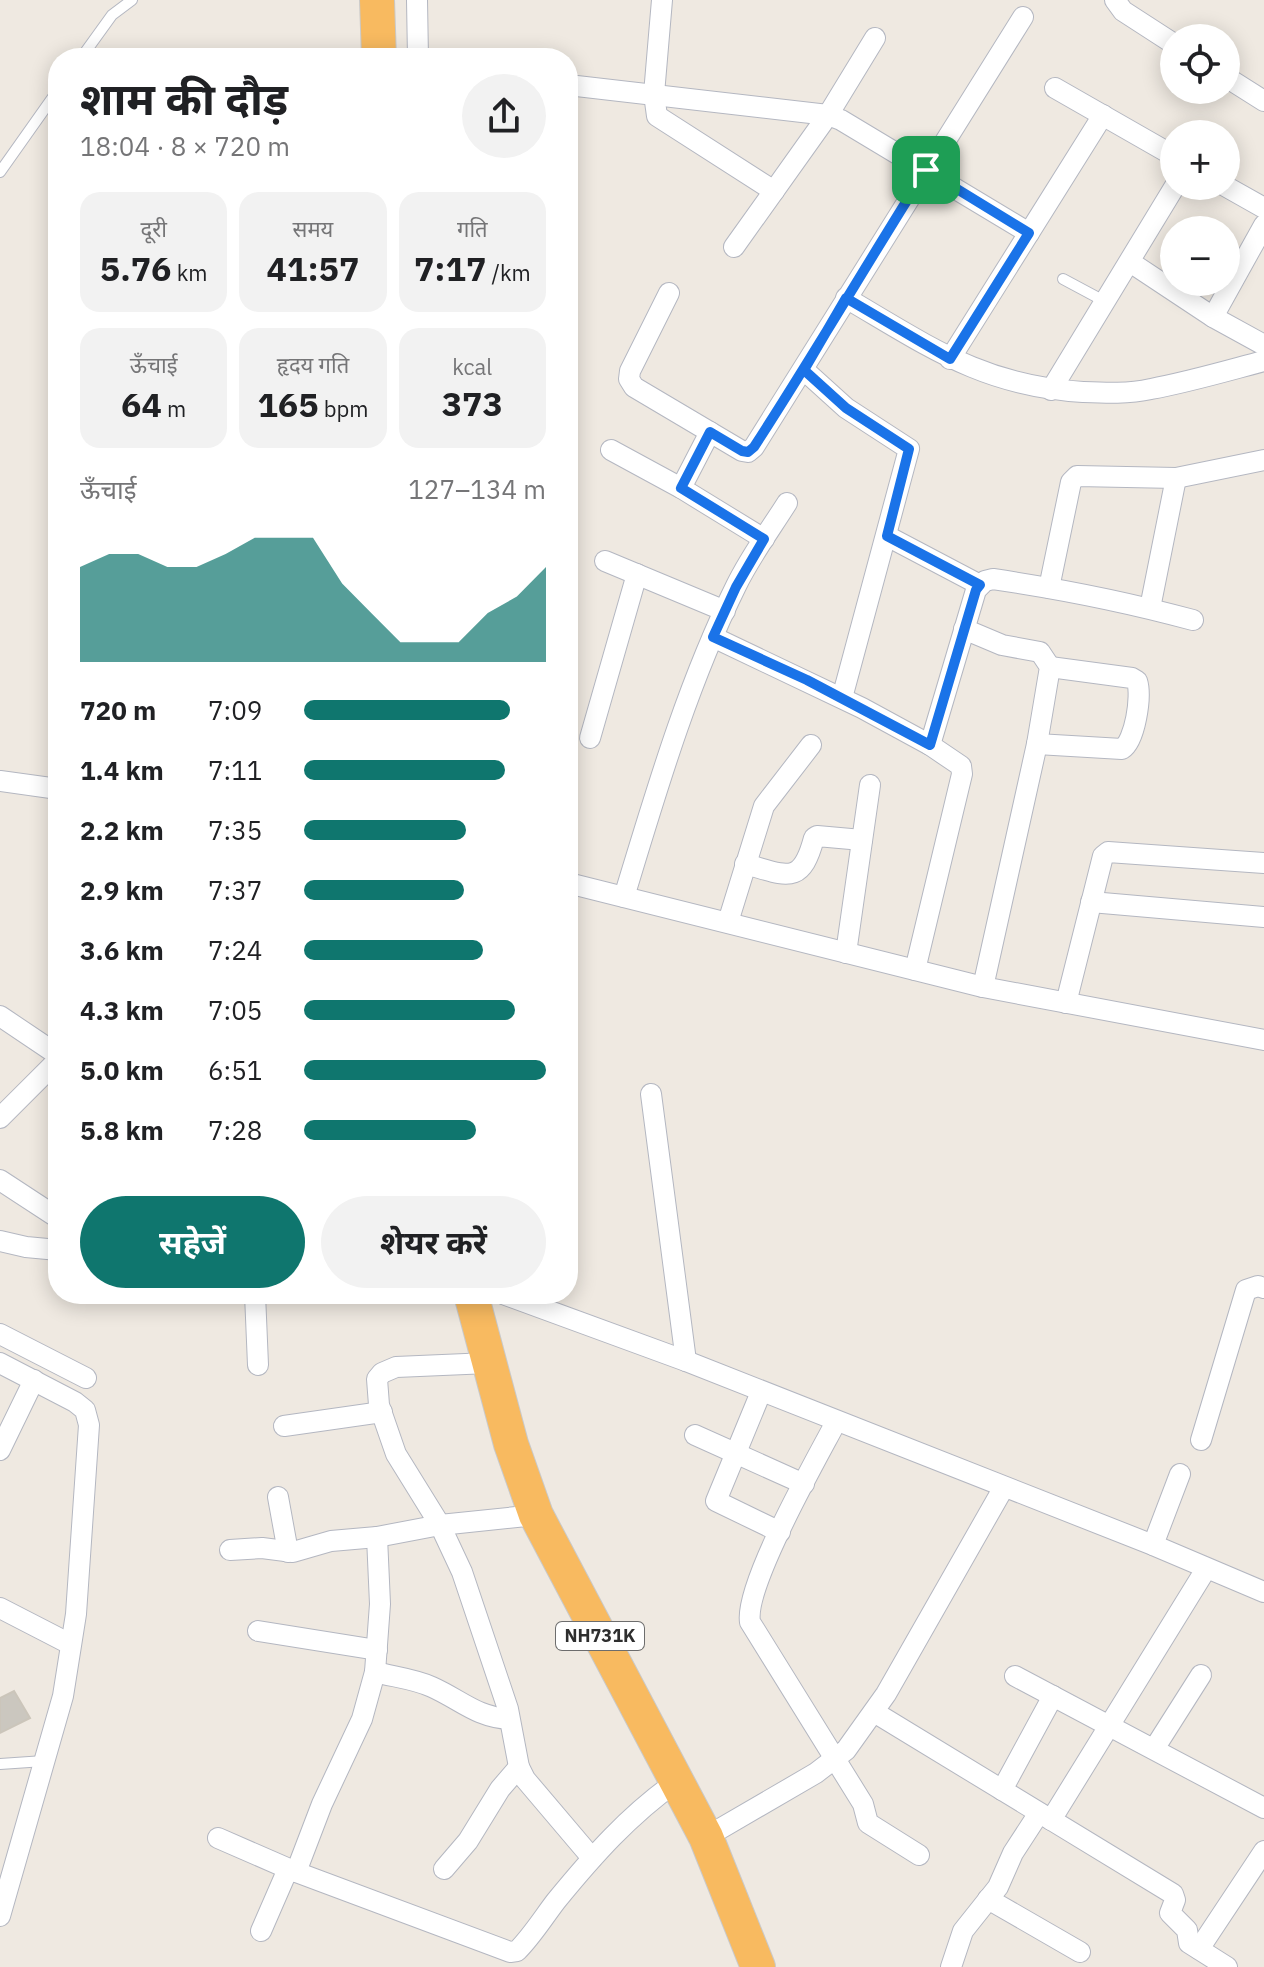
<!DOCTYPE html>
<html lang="hi">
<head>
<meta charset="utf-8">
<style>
  body { margin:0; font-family:"IBM Plex Sans","Noto Sans Devanagari",sans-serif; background:#f2f2f2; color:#202124; height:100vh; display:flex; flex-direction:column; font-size:30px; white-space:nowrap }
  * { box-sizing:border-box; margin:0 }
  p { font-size:26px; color:#757577 }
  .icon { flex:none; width:44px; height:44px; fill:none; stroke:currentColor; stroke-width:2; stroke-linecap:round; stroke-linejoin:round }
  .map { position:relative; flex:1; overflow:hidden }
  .side { position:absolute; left:48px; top:48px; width:530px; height:1256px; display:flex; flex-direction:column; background:#fff; border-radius:32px; box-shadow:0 4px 20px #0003 }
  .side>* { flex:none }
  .tools { position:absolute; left:1160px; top:24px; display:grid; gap:16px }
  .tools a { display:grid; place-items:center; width:80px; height:80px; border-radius:50%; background:#fff; box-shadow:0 4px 20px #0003; font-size:40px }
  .pin { position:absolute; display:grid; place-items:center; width:68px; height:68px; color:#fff; margin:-34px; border-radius:16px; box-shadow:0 4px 12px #0006 }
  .round { display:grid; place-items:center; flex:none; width:84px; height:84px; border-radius:42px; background:#f2f2f2 }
  .headline { display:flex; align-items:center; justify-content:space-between; height:136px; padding:0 32px }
  h1 { font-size:44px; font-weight:700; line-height:60px }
  .metrics { display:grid; grid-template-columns:repeat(3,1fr); gap:12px; height:136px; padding:8px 32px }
  .metrics div { display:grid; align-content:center; border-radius:20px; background:#f2f2f2; text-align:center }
  .metrics b { font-size:34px; font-weight:700 }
  .metrics small { font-size:22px; font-weight:400 }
  .metrics p { font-size:22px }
  .chart { height:224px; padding:16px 32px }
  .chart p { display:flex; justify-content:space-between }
  .chart svg { width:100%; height:144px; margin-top:8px; fill:#0f766e; opacity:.7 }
  .action { display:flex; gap:16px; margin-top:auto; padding:16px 32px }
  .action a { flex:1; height:92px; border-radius:48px; background:#0f766e; color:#fff; font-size:32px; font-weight:700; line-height:92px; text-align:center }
  .action a+a { background:#f2f2f2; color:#202124 }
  ul { padding:0 32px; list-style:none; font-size:26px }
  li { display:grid; grid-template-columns:128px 96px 1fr; align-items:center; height:60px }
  li i { height:20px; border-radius:10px; background:#0f766e }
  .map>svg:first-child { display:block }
  .building { fill:#cbc7bf; stroke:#cbc5ba; stroke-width:2 }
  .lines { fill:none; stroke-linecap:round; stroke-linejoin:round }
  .service-casing { stroke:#b4b7c1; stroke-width:12 }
  .minor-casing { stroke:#b4b7c1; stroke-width:22 }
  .trunk-casing { stroke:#c9c9c9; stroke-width:36 }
  .service { stroke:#fff; stroke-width:10 }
  .minor { stroke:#fff; stroke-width:20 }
  .trunk { stroke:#f8ba60; stroke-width:34 }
  .route-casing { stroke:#fff; stroke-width:16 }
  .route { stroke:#1a73e8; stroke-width:10 }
  .labels { text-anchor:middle; stroke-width:7; stroke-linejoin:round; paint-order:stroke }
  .shield { fill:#fff; stroke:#6d6d6d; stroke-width:2 }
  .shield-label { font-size:18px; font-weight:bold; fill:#2e2e2e }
</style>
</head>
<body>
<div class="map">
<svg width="1264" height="1967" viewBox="0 0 1264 1967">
  <rect width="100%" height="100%" fill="#efe9e1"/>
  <polygon class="building" points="14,1691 30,1718 0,1733 0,1698"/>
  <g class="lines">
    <defs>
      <g id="service">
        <polyline points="81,58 112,15 132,0"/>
        <polyline points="0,172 58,90"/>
        <polyline points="1063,279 1106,302"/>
        <polyline points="0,1764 44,1761"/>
      </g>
      <g id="minor">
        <polyline points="417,0 418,58"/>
        <polyline points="662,0 654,94 657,116 774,191"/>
        <polyline points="1115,0 1123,11 1174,44"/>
        <polyline points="1226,77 1264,101"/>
        <polyline points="568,85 828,115 841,120 1029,233"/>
        <polyline points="1055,88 1174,156"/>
        <polyline points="1225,186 1264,208"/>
        <polyline points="734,247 828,115 875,38"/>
        <polyline points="1130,262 1213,317 1264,345"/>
        <polyline points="669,293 630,371 629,379 634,387 742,451 748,452 754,447 1023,17"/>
        <path d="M846 298C930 347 983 386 1083 392 1106 393 1128 394 1151 389 1189 382 1226 371 1264 361"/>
        <polyline points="1213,317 1264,225"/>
        <polyline points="950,359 1103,115"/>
        <polyline points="804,370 846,408 909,449 842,698"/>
        <polyline points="1051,390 1175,186"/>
        <polyline points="611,450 681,488 764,539"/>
        <polyline points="681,488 710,432"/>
        <polyline points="887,536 980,585"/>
        <polyline points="605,561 725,611"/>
        <polyline points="1049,588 1071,482 1077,476 1176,478 1264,460"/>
        <polyline points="1150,608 1176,478"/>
        <polyline points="964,629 1002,645 1040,652 1050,667 1037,744 983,987"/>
        <polyline points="713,637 862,708 930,745 961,766 962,774 915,970"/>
        <polyline points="590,738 637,574"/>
        <path d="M1037 744 1122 749C1135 741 1142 696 1137 681L1132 678 1050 667"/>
        <path d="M930 745 976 590 985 581 993 579C1061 589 1127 602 1193 620"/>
        <polyline points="0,781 58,789"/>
        <path d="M745 864C786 875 801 887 814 838L817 836 862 840"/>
        <polyline points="568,883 983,987 1264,1040"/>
        <path d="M624 897C656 792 687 685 736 586 750 557 770 530 787 503"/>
        <polyline points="1091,902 1264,917"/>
        <polyline points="728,922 764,806 811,745"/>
        <polyline points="846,953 870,785"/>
        <polyline points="1066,1003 1103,856 1108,852 1264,863"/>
        <polyline points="0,1016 58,1055"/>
        <polyline points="651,1094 686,1361"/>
        <polyline points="0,1118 58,1060"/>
        <polyline points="0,1180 58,1218"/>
        <polyline points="0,1241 26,1247 58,1250"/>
        <polyline points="255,1294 258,1365"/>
        <polyline points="503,1294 686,1361 1153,1545 1264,1592"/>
        <polyline points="0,1334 86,1378"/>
        <polyline points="0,1363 75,1402 85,1410 89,1425 76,1614 63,1696 0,1916"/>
        <polyline points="489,1363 396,1367 382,1373 377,1379 379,1405 396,1454 440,1525 462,1572 508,1709 519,1767 525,1779 592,1858"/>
        <polyline points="761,1392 716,1501 780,1532"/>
        <path d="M836 1422C816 1460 744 1586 750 1622L863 1804 868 1823 919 1855"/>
        <polyline points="284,1426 382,1412"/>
        <polyline points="695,1435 804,1484"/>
        <polyline points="1201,1440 1246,1290 1258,1286 1264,1288"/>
        <polyline points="0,1450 34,1380"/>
        <polyline points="278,1497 288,1552"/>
        <polyline points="1153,1545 1180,1474"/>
        <polyline points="230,1550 262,1548 293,1552 331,1541 377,1537 440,1525 536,1515"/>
        <polyline points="0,1608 70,1644"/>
        <polyline points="258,1631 377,1650"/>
        <path d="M375 1672C394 1677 415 1679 432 1687 461 1700 476 1717 509 1719"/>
        <polyline points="1015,1676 1264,1808"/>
        <polyline points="874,1712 1173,1894 1175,1900 1170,1913 1187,1930 1189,1943 1227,1967"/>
        <polyline points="1154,1749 1201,1675"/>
        <polyline points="1002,1790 1053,1696"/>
        <polyline points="1051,1820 1206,1569"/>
        <polyline points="706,1837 816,1773 846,1750 886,1694 1004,1487"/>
        <path d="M218 1838 296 1872 510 1952 517 1951C532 1936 543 1918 556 1901 592 1857 629 1815 676 1782"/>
        <polyline points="444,1869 468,1841 500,1789 519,1767"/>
        <polyline points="296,1872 322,1804 362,1719 375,1672 380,1604 377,1537"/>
        <polyline points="988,1899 1080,1952"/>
        <polyline points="261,1931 288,1869"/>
        <polyline points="1199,1949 1264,1851"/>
        <polyline points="951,1967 963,1931 998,1887 1013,1853 1039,1813"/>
      </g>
      <g id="trunk">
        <polyline points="377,0 379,58"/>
        <polyline points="471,1294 511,1444 536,1515 706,1837 758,1967"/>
      </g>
    </defs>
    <use href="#service" class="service-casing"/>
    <use href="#minor" class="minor-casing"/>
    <use href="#trunk" class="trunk-casing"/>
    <use href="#service" class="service"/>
    <use href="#minor" class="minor"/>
    <use href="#trunk" class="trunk"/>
  </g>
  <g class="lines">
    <defs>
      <path id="route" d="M926 170C868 262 813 356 754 447L748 452 742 451 710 432 681 488 764 539 736 587 713 637 807 680 930 745 976 590 980 585 887 536 909 449 846 408 804 370 846 298 950 359 1029 233 926 170"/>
    </defs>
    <use href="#route" class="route-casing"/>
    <use href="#route" class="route"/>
  </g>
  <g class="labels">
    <rect class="shield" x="556" y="1622" width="88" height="28" rx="6"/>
    <g class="shield-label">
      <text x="600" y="1642">NH731K</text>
    </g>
  </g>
</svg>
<div class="tools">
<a><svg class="icon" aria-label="locate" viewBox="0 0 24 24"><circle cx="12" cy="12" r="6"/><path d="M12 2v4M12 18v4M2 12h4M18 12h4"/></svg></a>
<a>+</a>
<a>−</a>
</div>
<div class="pin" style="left:926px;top:170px;background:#1e9e55"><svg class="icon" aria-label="arrive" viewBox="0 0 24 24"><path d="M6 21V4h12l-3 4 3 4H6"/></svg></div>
<section class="side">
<div class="headline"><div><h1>शाम की दौड़</h1><p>18:04 · 8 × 720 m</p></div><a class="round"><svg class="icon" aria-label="share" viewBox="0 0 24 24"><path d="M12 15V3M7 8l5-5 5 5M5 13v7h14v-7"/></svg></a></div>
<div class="metrics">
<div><p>दूरी</p><b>5.76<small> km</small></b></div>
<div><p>समय</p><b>41:57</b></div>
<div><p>गति</p><b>7:17<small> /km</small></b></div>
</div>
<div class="metrics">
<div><p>ऊँचाई</p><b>64<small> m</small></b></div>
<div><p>हृदय गति</p><b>165<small> bpm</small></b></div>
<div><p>kcal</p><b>373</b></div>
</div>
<div class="chart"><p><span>ऊँचाई</span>127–134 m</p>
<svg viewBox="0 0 160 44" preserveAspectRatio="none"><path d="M0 44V15L10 11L20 11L30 15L40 15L50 11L60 6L70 6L80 6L90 20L100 29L110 38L120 38L130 38L140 29L150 24L160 15V44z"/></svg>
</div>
<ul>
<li><b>720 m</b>7:09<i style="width:85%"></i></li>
<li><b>1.4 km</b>7:11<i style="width:83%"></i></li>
<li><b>2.2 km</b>7:35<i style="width:67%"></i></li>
<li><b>2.9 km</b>7:37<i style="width:66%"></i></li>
<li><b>3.6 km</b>7:24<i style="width:74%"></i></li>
<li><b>4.3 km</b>7:05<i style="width:87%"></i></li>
<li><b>5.0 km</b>6:51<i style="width:100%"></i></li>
<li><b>5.8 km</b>7:28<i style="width:71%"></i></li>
</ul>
<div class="action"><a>सहेजें</a><a>शेयर करें</a></div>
</section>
</div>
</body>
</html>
